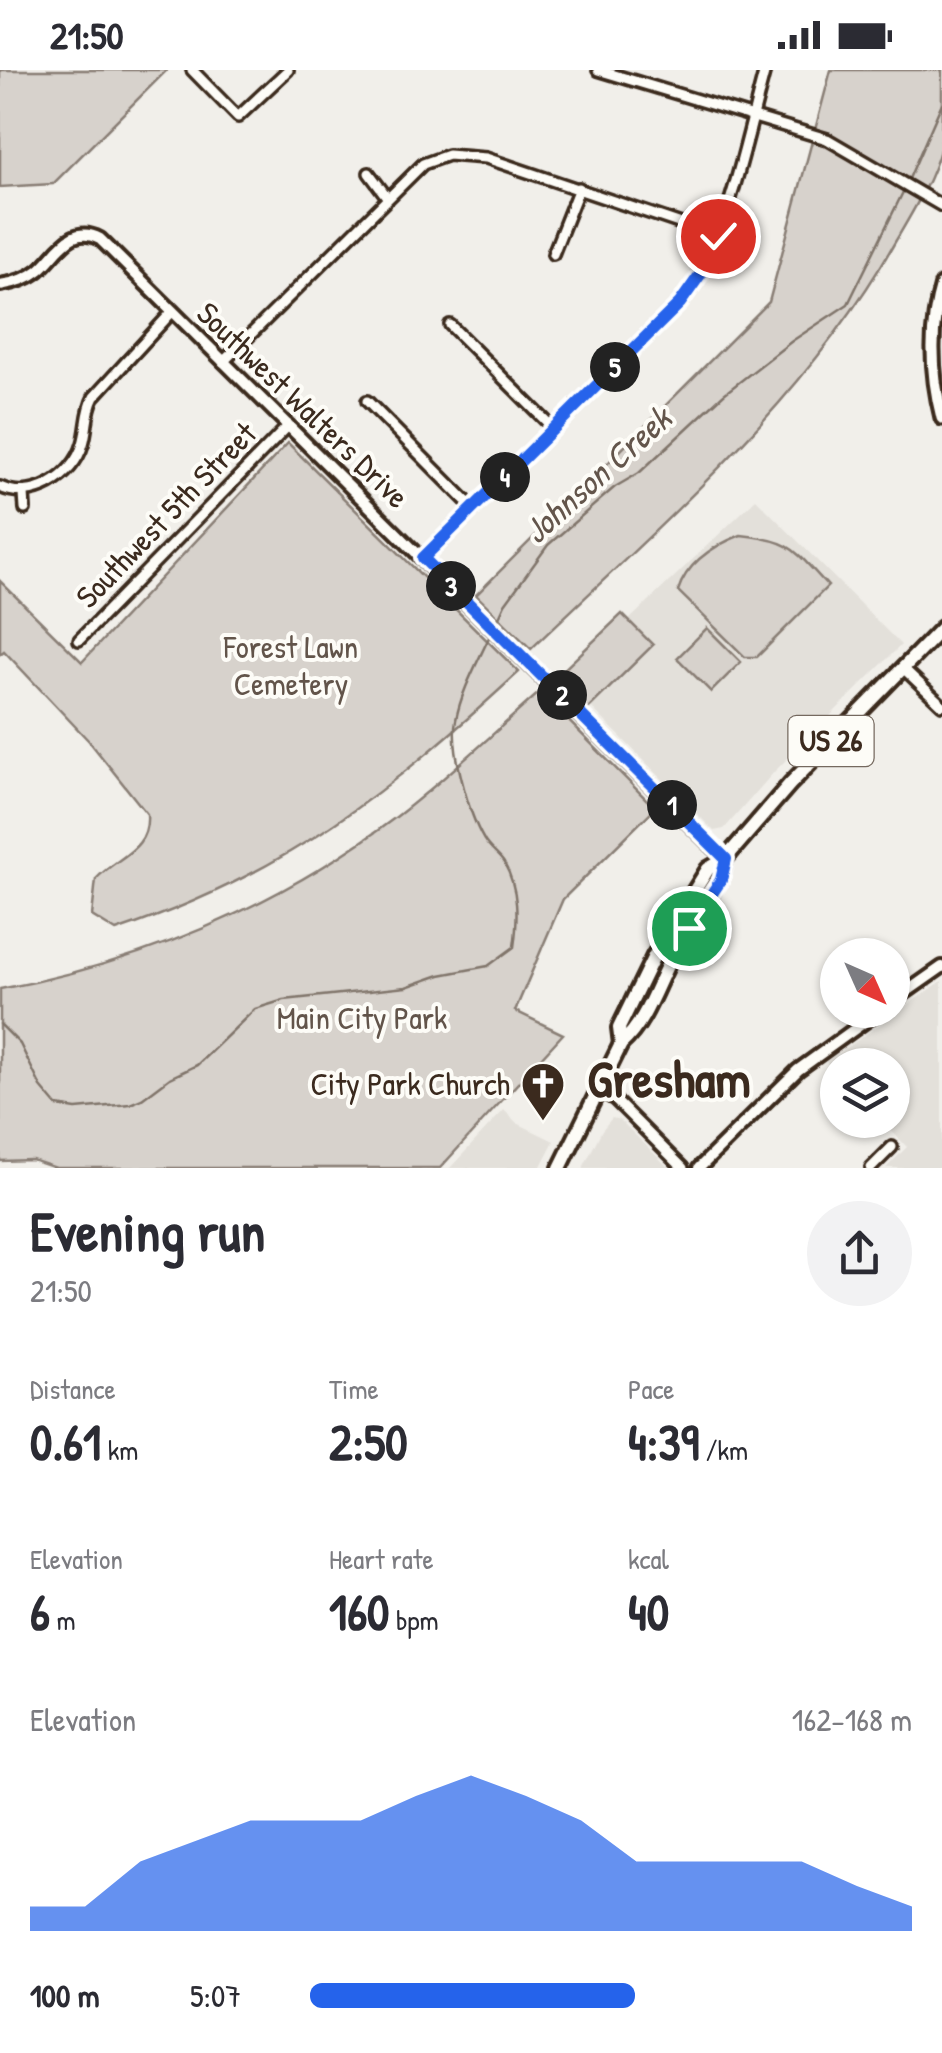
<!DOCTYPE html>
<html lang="en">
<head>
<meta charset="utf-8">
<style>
  body { margin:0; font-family:"Patrick Hand",sans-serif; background:#f2f2f3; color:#2b2b33; height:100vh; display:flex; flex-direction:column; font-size:38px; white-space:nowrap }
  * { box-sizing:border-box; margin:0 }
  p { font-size:32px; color:#7c7c81 }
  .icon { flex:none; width:55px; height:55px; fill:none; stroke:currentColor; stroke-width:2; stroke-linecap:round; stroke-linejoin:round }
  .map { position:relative; height:1098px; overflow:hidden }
  .side { display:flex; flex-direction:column; background:#fff; flex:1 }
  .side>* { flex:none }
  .needle { width:65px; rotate:135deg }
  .buttons { position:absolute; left:820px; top:868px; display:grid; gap:20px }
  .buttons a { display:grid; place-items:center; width:90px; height:90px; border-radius:50%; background:#fff; box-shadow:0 2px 8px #0004; font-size:50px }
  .pin { position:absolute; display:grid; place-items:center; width:85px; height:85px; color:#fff; margin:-42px; border:5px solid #fff; border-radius:50%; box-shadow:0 2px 10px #0007 }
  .km { position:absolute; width:50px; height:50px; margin:-25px; border-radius:50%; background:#222; color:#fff; font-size:28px; line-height:50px; text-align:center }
  .round { display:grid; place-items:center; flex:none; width:105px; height:105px; border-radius:52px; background:#f2f2f3 }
  .overview { display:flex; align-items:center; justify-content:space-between; height:170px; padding:0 30px }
  h1 { font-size:55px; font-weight:800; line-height:75px }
  .metrics { display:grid; grid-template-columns:repeat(3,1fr); gap:15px; height:170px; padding:10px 30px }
  .metrics div { display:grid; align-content:center }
  .metrics b { font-size:50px; font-weight:800 }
  .metrics small { font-size:28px; font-weight:400 }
  .metrics p { font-size:28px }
  .chart { height:280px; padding:20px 30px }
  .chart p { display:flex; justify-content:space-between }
  .chart svg { width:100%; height:180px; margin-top:10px; fill:#2563eb; opacity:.7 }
  ul { padding:0 30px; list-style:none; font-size:32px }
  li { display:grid; grid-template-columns:160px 120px 1fr; align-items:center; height:75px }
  li i { height:25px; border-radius:12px; background:#2563eb }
  .status { display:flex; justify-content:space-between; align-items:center; height:70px; padding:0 50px; background:#fff; direction:ltr }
  .status svg { height:28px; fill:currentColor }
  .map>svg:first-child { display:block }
  .built { fill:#e3e0da }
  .green { fill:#d7d2cc; stroke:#897e75; stroke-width:2.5 }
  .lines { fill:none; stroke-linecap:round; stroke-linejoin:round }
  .stream { stroke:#80746b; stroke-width:2.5 }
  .minor-casing { stroke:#3b2a1e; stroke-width:16 }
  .tertiary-casing { stroke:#3b2a1e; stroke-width:18 }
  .secondary-casing { stroke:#3b2a1e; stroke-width:19 }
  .primary-casing { stroke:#3b2a1e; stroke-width:20 }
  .minor { stroke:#fdfcf7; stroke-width:9 }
  .tertiary { stroke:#fdfcf7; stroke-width:10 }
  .secondary { stroke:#fdfcf7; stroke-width:11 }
  .primary { stroke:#fdfcf7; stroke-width:12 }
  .route-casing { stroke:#fff; stroke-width:20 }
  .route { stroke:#2563eb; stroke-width:12 }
  .labels { text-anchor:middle; stroke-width:8; stroke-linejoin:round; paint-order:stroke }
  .shield { fill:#fdfcf7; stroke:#75695f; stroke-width:2.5 }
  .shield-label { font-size:30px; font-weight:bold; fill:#3b2a1e }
  .street-label { font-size:32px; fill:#3b2a1e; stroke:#fdfcf7 }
  .park-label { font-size:32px; fill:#62544a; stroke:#fdfcf7 }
  .poi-label { font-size:32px; fill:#3b2a1e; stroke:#fdfcf7; text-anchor:end }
  .water-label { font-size:35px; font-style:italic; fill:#63554b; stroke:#fdfcf7 }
  .town-label { font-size:52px; font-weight:bold; fill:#3b2a1e; stroke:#fdfcf7 }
</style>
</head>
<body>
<div class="status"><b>21:50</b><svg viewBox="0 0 49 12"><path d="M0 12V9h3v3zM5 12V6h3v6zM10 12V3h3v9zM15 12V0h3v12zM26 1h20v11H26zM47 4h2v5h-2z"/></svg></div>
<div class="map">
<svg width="942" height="1098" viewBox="0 0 942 1098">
  <rect width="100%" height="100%" fill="#f1efea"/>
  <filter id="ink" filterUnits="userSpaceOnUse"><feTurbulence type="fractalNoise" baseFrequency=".01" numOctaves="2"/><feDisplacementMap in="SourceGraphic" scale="20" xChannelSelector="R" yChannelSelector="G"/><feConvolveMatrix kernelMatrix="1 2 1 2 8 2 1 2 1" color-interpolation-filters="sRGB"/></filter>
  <g filter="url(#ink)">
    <g class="built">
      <polygon points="756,429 901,575 775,701 724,759 714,761 591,637 652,575 628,551"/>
      <polygon points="942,911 942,1098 886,1098 907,1077 881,1050 892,1050 892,995 838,995 837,1004 826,992"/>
      <polygon points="504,1040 517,1053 554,1071 540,1098 450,1098"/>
      <polygon points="612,1048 620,1050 669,1098 583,1098 602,1060"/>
    </g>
    <g class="green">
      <polygon points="0,0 167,0 53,114 0,117"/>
      <path d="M831 0H942C942 24 942 53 941 76 933 109 912 143 895 172 804 333 663 452 531 579L476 525 769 232Z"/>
      <path d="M288 373 519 602C390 721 286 804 116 861L92 846 96 809C118 786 150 780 147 744L89 671 4 581 0 584V511L82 592Z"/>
      <path d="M741 465C794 471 793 479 828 516L757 587H745L678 521C687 492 715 475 741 465Z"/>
      <polygon points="622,544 653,575 587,640 555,608"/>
      <polygon points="707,558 741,592 711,622 677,588"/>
      <path d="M540 622 655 738 563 829 515 941 563 964 440 1098H56L32 1090 0 1091V919C144 892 278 836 396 747 446 709 492 664 540 622Z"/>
    </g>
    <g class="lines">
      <g class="stream">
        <polyline points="908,111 942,33"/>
        <polyline points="495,556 505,534 548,475 615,417 639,403 724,324 792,271 848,234 905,118"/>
        <path d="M0 954 20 974 41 1017 57 1036 76 1039 130 1034 142 1029 170 1008 197 995 255 939 284 930 406 917 440 905 488 896 514 877C518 849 519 819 504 793 499 785 489 779 484 770 469 745 450 678 456 650 461 621 479 590 491 563"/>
      </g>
      <defs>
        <g id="minor">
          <polyline points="192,0 238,47 288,0"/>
          <polyline points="598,0 827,69 942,136"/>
          <polyline points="369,103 387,127"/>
          <polyline points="553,184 579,118"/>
          <polyline points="450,255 553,358"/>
          <polyline points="223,292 423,94 448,85 486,88 717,166"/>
          <polyline points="367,331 474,439"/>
          <path d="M0 417C32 432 73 408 83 374 88 358 86 342 94 327L172 242"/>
          <polyline points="24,424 25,439"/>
          <path d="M423 488 680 233C729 170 744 76 765 0"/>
          <polyline points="79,570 289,355"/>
          <polyline points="903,598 942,635"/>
          <polyline points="599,1020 615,1030 683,1098"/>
          <polyline points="871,1098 892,1077"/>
        </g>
        <g id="tertiary">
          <path d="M0 215C14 213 28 209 39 200 58 184 70 153 100 169L725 789"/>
          <polyline points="892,932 942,897"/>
          <polyline points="699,1098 798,1000 881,940"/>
        </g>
        <path id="secondary" d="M942 214C929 258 931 304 942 348"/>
        <g id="primary">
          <polyline points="621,974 619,958 654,886 708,799 725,789 790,714 942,558"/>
          <path d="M560 1098 621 974C646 952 656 916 672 886 690 854 717 825 725 789"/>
        </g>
      </defs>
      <use href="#minor" class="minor-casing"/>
      <use href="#tertiary" class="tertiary-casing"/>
      <use href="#secondary" class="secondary-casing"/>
      <use href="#primary" class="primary-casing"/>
      <use href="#minor" class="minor"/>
      <use href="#tertiary" class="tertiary"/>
      <use href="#secondary" class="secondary"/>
      <use href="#primary" class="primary"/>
    </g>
  </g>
  <g class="lines" filter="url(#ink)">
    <defs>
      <polyline id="route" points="689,858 721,810 726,789 423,488 680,233 702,202 718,166"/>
    </defs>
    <use href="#route" class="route-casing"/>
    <use href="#route" class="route"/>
  </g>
  <defs>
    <symbol id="church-pin" viewBox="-11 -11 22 30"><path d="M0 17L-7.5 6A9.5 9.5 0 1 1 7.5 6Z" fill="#3b2a1e" stroke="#fdfcf7"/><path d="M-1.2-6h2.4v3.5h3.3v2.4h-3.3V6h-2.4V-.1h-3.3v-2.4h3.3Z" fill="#fff"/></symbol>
  </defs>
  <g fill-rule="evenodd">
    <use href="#church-pin" x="518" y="989" width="50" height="68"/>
  </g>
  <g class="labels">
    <rect class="shield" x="788.5" y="646" width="85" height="50" rx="8"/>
    <g class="shield-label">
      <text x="831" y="681">US 26</text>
    </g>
    <g class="street-label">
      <text transform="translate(303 335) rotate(44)" y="11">Southwest Walters Drive</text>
      <text transform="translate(166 445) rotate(-46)" y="11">Southwest 5th Street</text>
    </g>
    <g class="park-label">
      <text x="291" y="588">Forest Lawn<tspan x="291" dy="37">Cemetery</tspan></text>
      <text x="362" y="959">Main City Park</text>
    </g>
    <g class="poi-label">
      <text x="510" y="1025">City Park Church</text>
    </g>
    <g class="water-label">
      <text transform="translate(597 405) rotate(-42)" y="12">Johnson Creek</text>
    </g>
    <g class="town-label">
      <text x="669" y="1027">Gresham</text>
    </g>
  </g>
</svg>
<div class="buttons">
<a><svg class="needle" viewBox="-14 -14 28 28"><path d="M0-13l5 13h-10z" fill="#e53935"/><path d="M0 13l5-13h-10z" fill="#7c7c81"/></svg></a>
<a><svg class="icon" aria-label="layers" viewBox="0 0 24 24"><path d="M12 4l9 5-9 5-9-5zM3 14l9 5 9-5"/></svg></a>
</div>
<div class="pin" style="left:689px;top:858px;background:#1e9e55"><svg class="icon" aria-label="arrive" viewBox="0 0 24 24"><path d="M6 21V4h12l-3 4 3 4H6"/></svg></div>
<div class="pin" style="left:718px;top:166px;background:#d93025"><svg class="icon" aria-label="check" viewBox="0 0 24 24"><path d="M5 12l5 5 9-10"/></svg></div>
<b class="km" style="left:672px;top:735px">1</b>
<b class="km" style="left:562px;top:625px">2</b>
<b class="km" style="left:451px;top:516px">3</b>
<b class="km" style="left:505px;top:407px">4</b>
<b class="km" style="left:615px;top:297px">5</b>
</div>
<section class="side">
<div class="overview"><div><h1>Evening run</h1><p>21:50</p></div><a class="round"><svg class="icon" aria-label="share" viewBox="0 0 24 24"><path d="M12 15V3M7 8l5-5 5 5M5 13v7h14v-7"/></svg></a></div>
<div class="metrics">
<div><p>Distance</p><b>0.61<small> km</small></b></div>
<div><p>Time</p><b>2:50</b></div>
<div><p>Pace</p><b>4:39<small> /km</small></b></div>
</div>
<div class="metrics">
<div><p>Elevation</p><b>6<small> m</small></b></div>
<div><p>Heart rate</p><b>160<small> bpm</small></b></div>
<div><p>kcal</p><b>40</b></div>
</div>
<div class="chart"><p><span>Elevation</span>162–168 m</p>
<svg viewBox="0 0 160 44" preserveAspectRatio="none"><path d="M0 44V38L10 38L20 27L30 22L40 17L50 17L60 17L70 11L80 6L90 11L100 17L110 27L120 27L130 27L140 27L150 33L160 38V44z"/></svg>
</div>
<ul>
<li><b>100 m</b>5:07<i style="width:54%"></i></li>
</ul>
</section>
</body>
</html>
